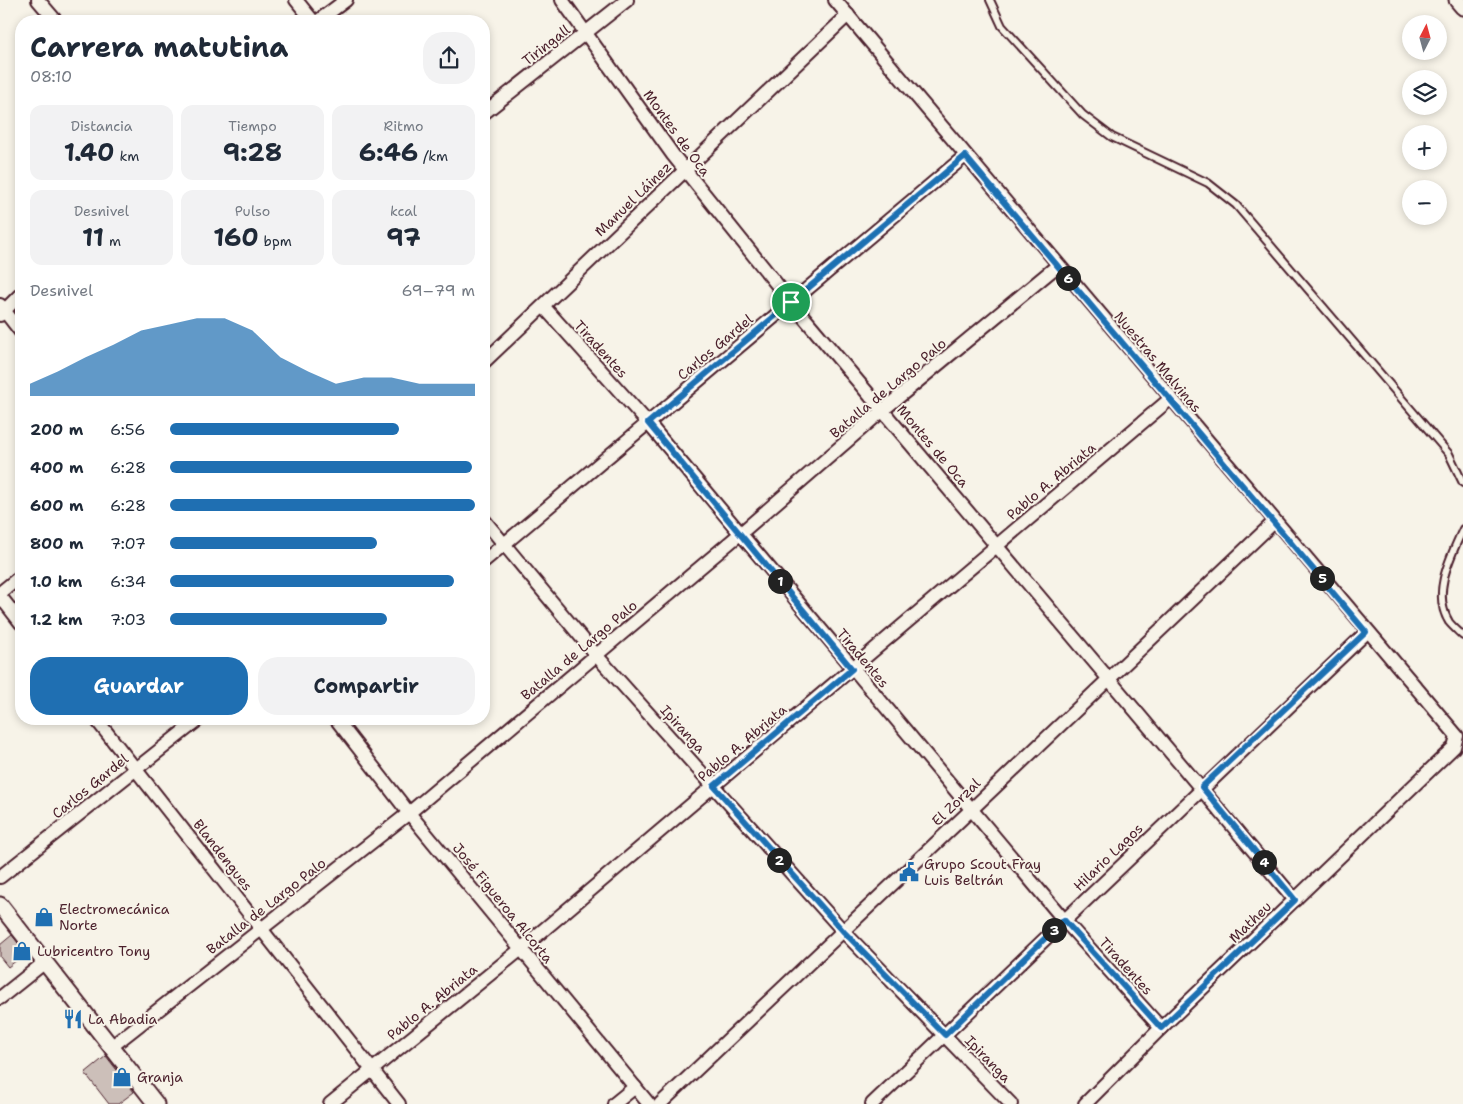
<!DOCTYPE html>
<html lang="es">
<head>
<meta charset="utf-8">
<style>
  body { margin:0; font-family:"Shantell Sans",sans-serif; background:#f2f2f3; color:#1f2937; height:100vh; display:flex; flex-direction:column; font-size:19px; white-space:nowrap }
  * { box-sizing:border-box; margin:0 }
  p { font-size:16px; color:#747a83 }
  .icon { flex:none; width:28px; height:28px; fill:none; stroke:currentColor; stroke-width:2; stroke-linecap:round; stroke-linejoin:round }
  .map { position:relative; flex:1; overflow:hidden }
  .side { position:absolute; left:15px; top:15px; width:475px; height:710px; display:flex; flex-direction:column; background:#fff; border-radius:20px; box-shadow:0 2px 8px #0003 }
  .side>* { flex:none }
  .needle { width:32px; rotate:6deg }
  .tools { position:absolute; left:1402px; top:15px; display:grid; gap:10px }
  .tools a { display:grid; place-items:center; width:45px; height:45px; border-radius:50%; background:#fff; box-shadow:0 2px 8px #0003; font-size:25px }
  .pin { position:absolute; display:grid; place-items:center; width:42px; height:42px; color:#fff; margin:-21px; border:2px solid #fff; border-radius:50%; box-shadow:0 1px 5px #0007 }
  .km { position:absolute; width:25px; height:25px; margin:-12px; border-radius:50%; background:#222; color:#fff; font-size:14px; line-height:25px; text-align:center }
  .round { display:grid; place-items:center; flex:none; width:52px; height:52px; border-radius:20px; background:#f2f2f3 }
  .head { display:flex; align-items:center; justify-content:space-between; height:85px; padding:0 15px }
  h1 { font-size:28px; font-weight:700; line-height:38px }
  .figures { display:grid; grid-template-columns:repeat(3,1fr); gap:8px; height:85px; padding:5px 15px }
  .figures div { display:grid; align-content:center; border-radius:12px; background:#f2f2f3; text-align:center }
  .figures b { font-size:25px; font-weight:700 }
  .figures small { font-size:14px; font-weight:400 }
  .figures p { font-size:14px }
  .chart { height:140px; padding:10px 15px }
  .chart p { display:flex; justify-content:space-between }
  .chart svg { width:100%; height:90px; margin-top:5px; fill:#1f6fb2; opacity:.7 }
  .button { display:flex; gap:10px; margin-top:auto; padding:10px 15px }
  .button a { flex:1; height:58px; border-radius:20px; background:#1f6fb2; color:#fff; font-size:20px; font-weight:700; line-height:58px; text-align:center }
  .button a+a { background:#f2f2f3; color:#1f2937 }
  ul { padding:0 15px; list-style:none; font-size:16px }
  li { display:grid; grid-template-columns:80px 60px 1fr; align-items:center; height:38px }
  li i { height:12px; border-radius:6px; background:#1f6fb2 }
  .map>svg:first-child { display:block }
  .building { fill:#ccbfb9; stroke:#4a1f2b }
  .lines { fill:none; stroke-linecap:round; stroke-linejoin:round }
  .service-casing { stroke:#4a1f2b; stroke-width:10 }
  .minor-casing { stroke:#4a1f2b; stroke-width:16 }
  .tertiary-casing { stroke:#4a1f2b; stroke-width:19 }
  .service { stroke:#f7f3e8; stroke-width:6 }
  .minor { stroke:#f7f3e8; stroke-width:12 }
  .tertiary { stroke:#f7f3e8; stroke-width:15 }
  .route-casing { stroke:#fff; stroke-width:10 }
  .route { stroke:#1f6fb2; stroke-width:6 }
  .labels { text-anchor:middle; stroke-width:4; stroke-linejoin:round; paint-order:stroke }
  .street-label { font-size:14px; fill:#4a1f2b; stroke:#f7f3e8 }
  .poi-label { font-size:14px; fill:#4a1f2b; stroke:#f7f3e8; text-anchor:start }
</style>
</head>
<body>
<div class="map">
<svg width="1463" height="1104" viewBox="0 0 1463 1104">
  <rect width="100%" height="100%" fill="#f7f3e8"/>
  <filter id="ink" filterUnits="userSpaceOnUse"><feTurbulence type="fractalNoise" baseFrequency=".02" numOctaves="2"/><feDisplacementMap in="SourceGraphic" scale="10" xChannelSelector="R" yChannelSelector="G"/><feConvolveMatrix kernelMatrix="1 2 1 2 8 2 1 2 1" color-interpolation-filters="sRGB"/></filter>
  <g filter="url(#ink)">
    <g class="building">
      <polygon points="12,935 26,953 8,967 0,957 0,945"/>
      <polygon points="106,1056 134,1092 118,1104 109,1104 85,1073"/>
    </g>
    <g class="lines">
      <defs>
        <g id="service">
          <polyline points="990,0 1002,26 1083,115 1112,137 1208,183 1236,205 1449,454 1463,483"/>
          <path d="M1463 529C1451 556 1431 593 1449 622 1453 627 1459 632 1463 636"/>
        </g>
        <g id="minor">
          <polyline points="38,0 56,21"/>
          <polyline points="296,0 313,21"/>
          <polyline points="562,0 673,155 791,302 1295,900"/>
          <polyline points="835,0 1457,736 1454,747 1161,1028 1085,1104"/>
          <polyline points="318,21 346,0"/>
          <polyline points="484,113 627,0"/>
          <polyline points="0,305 21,332"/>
          <polyline points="544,307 648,423 1064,920 1161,1028"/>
          <polyline points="0,315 21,294"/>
          <polyline points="484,362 848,15"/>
          <polyline points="484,520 596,655 844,932 1011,1104"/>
          <polyline points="484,561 965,156"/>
          <polyline points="0,593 21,576"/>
          <polyline points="0,596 21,623"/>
          <polyline points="96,719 399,1104"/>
          <polyline points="336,719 409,813 649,1104"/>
          <polyline points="0,877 199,719"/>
          <polyline points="0,998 45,962"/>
          <polyline points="111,1047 409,813 741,533 883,410 1057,266"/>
          <polyline points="330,1104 521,949 1170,399"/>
          <polyline points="614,1104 635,1087"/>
          <path d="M660 1104C866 911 1069 716 1274 522"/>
          <polyline points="872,1104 1367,632"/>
        </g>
        <g id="tertiary">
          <polyline points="1457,0 1463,7"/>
          <polyline points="0,905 156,1104"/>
        </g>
      </defs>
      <use href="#service" class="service-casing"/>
      <use href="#minor" class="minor-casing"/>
      <use href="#tertiary" class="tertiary-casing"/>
      <use href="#service" class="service"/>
      <use href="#minor" class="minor"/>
      <use href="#tertiary" class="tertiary"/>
    </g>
  </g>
  <g class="lines" filter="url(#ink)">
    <defs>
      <polygon id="route" points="965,156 1366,632 1202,787 1295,900 1161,1028 1064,920 945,1035 844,932 714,786 852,669 648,423"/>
    </defs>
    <use href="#route" class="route-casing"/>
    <use href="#route" class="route"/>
  </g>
  <defs>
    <symbol id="civic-bare" viewBox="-9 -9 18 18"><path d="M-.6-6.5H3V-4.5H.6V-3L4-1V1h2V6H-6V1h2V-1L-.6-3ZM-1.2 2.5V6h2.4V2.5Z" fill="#1f6fb2" stroke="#f7f3e8" stroke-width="2.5" paint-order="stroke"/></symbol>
    <symbol id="shop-bare" viewBox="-9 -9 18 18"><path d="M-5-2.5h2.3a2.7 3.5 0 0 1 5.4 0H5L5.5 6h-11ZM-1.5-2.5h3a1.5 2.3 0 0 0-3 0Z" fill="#1f6fb2" stroke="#f7f3e8" stroke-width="2.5" paint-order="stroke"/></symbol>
    <symbol id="restaurant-bare" viewBox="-9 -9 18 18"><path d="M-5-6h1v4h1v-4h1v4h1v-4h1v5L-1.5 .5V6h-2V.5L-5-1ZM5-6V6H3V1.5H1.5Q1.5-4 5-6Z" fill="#1f6fb2" stroke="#f7f3e8" stroke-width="2.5" paint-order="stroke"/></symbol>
  </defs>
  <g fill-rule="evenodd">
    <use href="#civic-bare" x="895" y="858" width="28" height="28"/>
    <use href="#shop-bare" x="30" y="903" width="28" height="28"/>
    <use href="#shop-bare" x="8" y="937" width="28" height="28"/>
    <use href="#restaurant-bare" x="59" y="1005" width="28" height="28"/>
    <use href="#shop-bare" x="108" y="1063" width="28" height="28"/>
  </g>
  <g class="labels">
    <g class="street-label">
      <text transform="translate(546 45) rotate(-38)" y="5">Tiringall</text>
      <text transform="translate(677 133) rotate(54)" y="5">Montes de Oca</text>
      <text transform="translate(633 199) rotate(-44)" y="5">Manuel Láinez</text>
      <text transform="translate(715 347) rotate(-40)" y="5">Carlos Gardel</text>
      <text transform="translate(601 349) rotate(48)" y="5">Tiradentes</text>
      <text transform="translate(1158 362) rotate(50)" y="5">Nuestras Malvinas</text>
      <text transform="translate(888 388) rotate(-40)" y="5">Batalla de Largo Palo</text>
      <text transform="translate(933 446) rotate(50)" y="5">Montes de Oca</text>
      <text transform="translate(1051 481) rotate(-40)" y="5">Pablo A. Abriata</text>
      <text transform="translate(579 650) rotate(-40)" y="5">Batalla de Largo Palo</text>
      <text transform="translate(863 658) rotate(50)" y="5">Tiradentes</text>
      <text transform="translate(683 729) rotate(48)" y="5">Ipiranga</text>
      <text transform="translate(742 743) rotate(-40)" y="5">Pablo A. Abriata</text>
      <text transform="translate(90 786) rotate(-39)" y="5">Carlos Gardel</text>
      <text transform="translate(956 802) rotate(-44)" y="5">El Zorzal</text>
      <text transform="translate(223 855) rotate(52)" y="5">Blandengues</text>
      <text transform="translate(1108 857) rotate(-44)" y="5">Hilario Lagos</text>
      <text transform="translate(503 903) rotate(51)" y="5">José Figueroa Alcorta</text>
      <text transform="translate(266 906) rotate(-38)" y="5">Batalla de Largo Palo</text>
      <text transform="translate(1250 922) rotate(-44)" y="5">Matheu</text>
      <text transform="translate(1126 966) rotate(48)" y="5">Tiradentes</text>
      <text transform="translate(432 1002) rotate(-39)" y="5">Pablo A. Abriata</text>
      <text transform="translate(988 1059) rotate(46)" y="5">Ipiranga</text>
    </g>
    <g class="poi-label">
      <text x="924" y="869">Grupo Scout Fray<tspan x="924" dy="16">Luis Beltrán</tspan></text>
      <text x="59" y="914">Electromecánica<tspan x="59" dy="16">Norte</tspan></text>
      <text x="37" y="956">Lubricentro Tony</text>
      <text x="88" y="1024">La Abadia</text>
      <text x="137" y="1082">Granja</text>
    </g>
  </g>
</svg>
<div class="tools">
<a><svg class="needle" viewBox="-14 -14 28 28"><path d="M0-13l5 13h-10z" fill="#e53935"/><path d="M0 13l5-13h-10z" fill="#747a83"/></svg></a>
<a><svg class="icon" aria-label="layers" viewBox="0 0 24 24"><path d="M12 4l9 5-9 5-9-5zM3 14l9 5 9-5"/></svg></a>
<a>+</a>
<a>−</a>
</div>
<div class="pin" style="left:791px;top:302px;background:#1e9e55"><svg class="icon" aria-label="arrive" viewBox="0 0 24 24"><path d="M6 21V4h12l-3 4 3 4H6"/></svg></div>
<b class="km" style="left:780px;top:581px">1</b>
<b class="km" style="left:779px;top:860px">2</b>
<b class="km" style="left:1054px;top:930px">3</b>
<b class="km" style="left:1264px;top:862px">4</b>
<b class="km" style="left:1322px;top:578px">5</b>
<b class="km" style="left:1068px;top:278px">6</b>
<section class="side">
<div class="head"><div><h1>Carrera matutina</h1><p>08:10</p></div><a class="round"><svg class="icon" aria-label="share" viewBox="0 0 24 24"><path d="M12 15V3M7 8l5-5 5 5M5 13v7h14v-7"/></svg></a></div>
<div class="figures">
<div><p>Distancia</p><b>1.40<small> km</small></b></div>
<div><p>Tiempo</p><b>9:28</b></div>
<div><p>Ritmo</p><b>6:46<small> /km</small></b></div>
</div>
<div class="figures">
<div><p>Desnivel</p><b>11<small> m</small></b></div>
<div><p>Pulso</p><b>160<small> bpm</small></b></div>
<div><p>kcal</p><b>97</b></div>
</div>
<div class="chart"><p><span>Desnivel</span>69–79 m</p>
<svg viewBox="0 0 160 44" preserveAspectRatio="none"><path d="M0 44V38L10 32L20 25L30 19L40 12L50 9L60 6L70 6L80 12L90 25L100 32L110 38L120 35L130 35L140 38L150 38L160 38V44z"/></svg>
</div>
<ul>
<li><b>200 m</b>6:56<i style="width:75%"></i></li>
<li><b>400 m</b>6:28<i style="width:99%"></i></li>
<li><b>600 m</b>6:28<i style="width:100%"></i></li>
<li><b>800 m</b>7:07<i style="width:68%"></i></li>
<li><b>1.0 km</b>6:34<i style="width:93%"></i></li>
<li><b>1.2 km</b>7:03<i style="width:71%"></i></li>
</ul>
<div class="button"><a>Guardar</a><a>Compartir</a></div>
</section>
</div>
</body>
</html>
